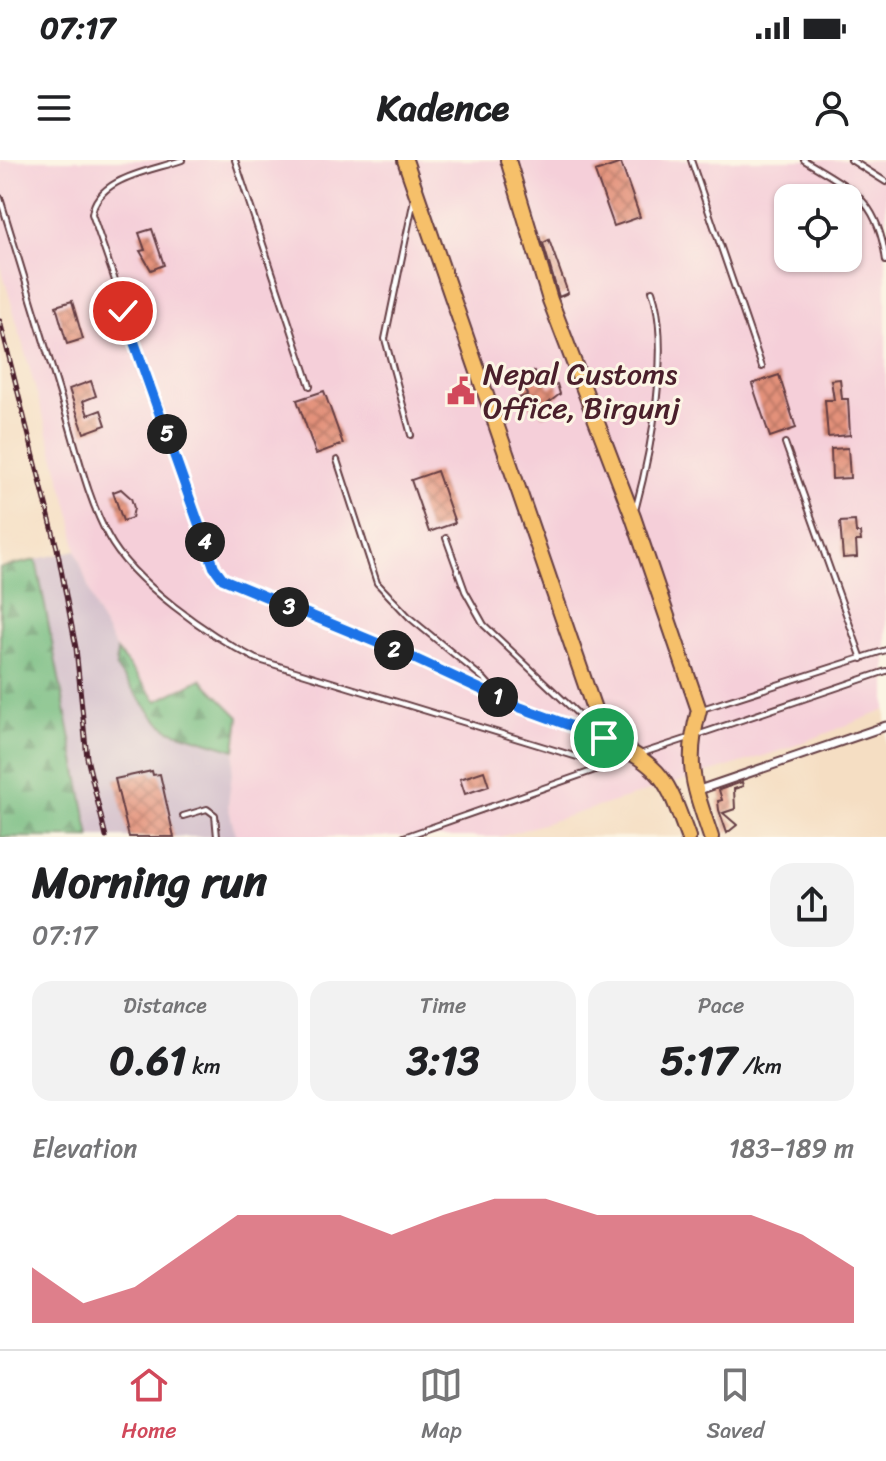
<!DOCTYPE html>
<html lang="en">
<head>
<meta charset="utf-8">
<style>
  body { margin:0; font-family:Sriracha,sans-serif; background:#f2f2f2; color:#202124; height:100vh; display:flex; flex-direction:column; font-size:30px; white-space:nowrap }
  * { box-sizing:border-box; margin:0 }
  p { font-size:26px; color:#757577 }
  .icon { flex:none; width:44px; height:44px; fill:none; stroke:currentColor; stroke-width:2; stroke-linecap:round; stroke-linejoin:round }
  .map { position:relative; height:677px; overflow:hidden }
  .drawer { display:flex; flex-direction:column; background:#fff; flex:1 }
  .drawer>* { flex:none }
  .tools { position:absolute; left:774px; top:24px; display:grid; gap:16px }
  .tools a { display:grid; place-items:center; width:88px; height:88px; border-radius:16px; background:#fff; box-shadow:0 2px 6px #0004; font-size:40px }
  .pin { position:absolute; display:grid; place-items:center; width:68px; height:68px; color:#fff; margin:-34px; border:4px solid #fff; border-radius:50%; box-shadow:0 2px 8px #0007 }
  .km { position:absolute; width:40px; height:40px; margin:-20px; border-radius:50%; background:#222; color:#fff; font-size:22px; line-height:40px; text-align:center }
  .round { display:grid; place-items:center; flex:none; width:84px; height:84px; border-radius:24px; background:#f2f2f2 }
  .summary { display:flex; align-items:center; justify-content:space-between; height:136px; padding:0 32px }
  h1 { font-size:44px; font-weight:800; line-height:60px }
  .stats { display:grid; grid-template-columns:repeat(3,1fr); gap:12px; height:136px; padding:8px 32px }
  .stats div { display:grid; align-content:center; border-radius:20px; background:#f2f2f2; text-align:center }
  .stats b { font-size:40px; font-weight:800 }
  .stats small { font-size:22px; font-weight:400 }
  .stats p { font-size:22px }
  .chart { height:224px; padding:16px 32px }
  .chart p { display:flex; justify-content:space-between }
  .chart svg { width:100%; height:144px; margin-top:8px; fill:#d1495b; opacity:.7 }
  .status { display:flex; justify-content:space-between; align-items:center; height:56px; padding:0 40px; background:#fff; direction:ltr }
  .status svg { height:22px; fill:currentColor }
  header { display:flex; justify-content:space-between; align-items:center; height:104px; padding:0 32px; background:#fff; font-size:36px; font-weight:800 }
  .menu { display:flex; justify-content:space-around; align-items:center; height:112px; border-top:2px solid #e0e0e0; background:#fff; font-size:22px; color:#757577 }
  .menu a { display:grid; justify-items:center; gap:4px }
  .menu .active { color:#d1495b }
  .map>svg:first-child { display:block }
  .built { fill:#f5cfd9; fill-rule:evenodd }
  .industrial { fill:#d1bdcb }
  .forest { fill:url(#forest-firs); stroke:#5f6e56; stroke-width:2 }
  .building { fill:url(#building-cross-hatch) }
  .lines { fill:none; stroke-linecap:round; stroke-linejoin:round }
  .lane-casing { stroke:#643c42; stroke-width:8 }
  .street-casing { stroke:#643c42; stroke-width:11 }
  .highway-casing { stroke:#643c42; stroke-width:18 }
  .lane { stroke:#fff; stroke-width:4 }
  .street { stroke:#fff; stroke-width:7 }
  .highway { stroke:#f6c06b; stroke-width:14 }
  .rail-casing { stroke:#4a1f2b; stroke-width:5 }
  .rail { stroke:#fcf5e5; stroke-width:2; stroke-dasharray:6; stroke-linecap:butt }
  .route-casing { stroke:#fff; stroke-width:16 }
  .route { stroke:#1a73e8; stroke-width:10 }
  .labels { text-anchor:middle; stroke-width:6; stroke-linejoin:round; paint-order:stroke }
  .poi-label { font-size:30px; fill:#4a1f2b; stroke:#fcf5e5; text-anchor:start }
</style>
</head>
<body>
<div class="status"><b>07:17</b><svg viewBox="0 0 49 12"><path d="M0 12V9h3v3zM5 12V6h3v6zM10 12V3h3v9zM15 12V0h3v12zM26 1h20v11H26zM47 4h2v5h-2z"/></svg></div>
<header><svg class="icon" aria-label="menu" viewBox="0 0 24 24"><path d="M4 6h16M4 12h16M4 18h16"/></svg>Kadence<svg class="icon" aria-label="person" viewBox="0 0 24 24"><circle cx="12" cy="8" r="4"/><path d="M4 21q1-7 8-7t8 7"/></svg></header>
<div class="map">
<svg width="886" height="677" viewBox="0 0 886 677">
  <defs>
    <pattern id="forest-firs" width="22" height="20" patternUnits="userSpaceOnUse" patternTransform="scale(2)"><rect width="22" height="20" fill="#74bc80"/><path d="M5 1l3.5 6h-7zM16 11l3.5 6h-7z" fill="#619869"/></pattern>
    <pattern id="building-cross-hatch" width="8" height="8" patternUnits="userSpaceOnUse" patternTransform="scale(2)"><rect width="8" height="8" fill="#e3917a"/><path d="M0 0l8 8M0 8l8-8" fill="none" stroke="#ba7664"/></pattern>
  </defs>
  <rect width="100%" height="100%" fill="#fcf5e5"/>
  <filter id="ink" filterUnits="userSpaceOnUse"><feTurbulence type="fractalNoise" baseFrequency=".0125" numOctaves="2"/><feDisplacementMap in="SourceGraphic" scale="16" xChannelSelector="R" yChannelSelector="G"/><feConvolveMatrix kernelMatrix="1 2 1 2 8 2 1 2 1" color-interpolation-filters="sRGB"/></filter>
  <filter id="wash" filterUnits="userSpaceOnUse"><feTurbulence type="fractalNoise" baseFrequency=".006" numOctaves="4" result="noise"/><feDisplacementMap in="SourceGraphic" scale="32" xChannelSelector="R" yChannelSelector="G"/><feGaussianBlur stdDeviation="1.8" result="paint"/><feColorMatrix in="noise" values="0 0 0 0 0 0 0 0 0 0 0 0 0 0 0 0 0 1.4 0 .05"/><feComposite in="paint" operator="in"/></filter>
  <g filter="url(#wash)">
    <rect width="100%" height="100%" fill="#f5dec3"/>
    <path class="built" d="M0 0H886V550L786 589 500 677H236L228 645 239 557 157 541 117 491 96 451 76 390 72 359 0 103ZM788 38H848V98H788Z"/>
    <polygon class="industrial" points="76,390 96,451 117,491 157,541 201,519 239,557 228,645 236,677 0,677 0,408"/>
    <g class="forest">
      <polygon points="36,400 90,677 0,677 0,408"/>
      <polygon points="117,491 157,541 201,519 239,557 235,590 169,570 154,557 116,508"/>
    </g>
    <g id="blocks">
      <g class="building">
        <polygon points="621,3 640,57 614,66 595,12"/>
        <polygon points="152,69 164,105 151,110 140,91 145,90 139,73"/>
        <polygon points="549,80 568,133 559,137 543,83"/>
        <polygon points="72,141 83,179 67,184 56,146"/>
        <polygon points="535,211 539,222 547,219 550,227 557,224 560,234 547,244 550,253 542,256 539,247 532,249 530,243 522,246 519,238 527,235 524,226 530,224 527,214"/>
        <polygon points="779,215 796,268 770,277 752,224"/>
        <polygon points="840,219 842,239 848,239 850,275 828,277 825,240 834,240 831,220"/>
        <polygon points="91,221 96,236 83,241 88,255 101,250 106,265 84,273 69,229"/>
        <polygon points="324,231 343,284 316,294 297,240"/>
        <polygon points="848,288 850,318 832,319 831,289"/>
        <polygon points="437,311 455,363 429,372 411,320"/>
        <polygon points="121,329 131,338 134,348 132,358 123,361 113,332"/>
        <polygon points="855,361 856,373 860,373 861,381 856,381 857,397 843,398 840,362"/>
        <polygon points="152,611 153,615 160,614 174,677 129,677 115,619"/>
        <polygon points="484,611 489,626 465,634 460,619"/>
        <polygon points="742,622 743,626 734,629 735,649 723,653 737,665 727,673 719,650 718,641 722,640 719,630"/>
      </g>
    </g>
  </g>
  <g filter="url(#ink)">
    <use href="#blocks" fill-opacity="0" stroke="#643c42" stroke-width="2"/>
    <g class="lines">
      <defs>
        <g id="lane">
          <path d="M182 0C152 11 97 17 92 54L214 407 223 419 236 427 409 496 519 547 600 577"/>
          <polyline points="235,0 310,226"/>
          <polyline points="691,0 762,207"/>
          <path d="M804 0C853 30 878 39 886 101"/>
          <polyline points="851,0 886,22"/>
          <path d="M0 38C22 110 44 182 66 254 78 294 88 339 108 376 132 422 210 476 256 499L607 606"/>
          <polyline points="411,275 385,179 414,39"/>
          <polyline points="785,283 862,499"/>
          <polyline points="337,300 377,423 410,458 484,519 500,537"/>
          <path d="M636 347C651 291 671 185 652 131"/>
          <polyline points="446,378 465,431 484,465 596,571"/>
          <polyline points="702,549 886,490"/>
          <polyline points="697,575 886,511"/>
          <polyline points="640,594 689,578"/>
          <polyline points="183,656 207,649 215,655 217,677"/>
          <polyline points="404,677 632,597"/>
        </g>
        <polyline id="street" points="696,631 886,566"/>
        <g id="highway">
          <path d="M405 0 604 578C663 608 666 616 688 677"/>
          <path d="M508 0 550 140 633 357 699 550C684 604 694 626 711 677"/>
        </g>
      </defs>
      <use href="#lane" class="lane-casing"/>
      <use href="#street" class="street-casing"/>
      <use href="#highway" class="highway-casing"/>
      <use href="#lane" class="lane"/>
      <use href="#street" class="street"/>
      <use href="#highway" class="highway"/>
      <defs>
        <polyline id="rail" points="0,161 57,388 76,488 87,598 106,677"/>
      </defs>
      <use href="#rail" class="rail-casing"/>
      <use href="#rail" class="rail"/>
    </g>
  </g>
  <g class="lines" filter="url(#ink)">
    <defs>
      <polyline id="route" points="123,151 214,407 223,419 409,496 519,547 604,578"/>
    </defs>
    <use href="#route" class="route-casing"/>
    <use href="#route" class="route"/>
  </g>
  <defs>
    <symbol id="civic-bare" viewBox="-9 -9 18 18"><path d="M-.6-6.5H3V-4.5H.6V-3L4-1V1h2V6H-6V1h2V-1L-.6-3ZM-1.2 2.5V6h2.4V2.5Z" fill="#d1495b" stroke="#fcf5e5" stroke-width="2.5" paint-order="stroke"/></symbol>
  </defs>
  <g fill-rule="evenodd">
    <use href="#civic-bare" x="441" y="211" width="40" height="40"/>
  </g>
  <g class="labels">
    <g class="poi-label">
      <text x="483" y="224">Nepal Customs<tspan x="483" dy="34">Office, Birgunj</tspan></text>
    </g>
  </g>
</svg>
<div class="tools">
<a><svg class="icon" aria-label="locate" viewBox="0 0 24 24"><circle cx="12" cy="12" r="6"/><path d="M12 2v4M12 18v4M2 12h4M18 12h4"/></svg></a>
</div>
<div class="pin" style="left:604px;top:578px;background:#1e9e55"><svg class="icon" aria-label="arrive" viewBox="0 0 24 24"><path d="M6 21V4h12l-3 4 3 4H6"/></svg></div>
<div class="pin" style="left:123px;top:151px;background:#d93025"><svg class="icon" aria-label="check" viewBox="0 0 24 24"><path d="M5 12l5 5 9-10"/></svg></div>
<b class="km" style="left:498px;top:537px">1</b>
<b class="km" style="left:394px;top:490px">2</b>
<b class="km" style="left:289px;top:447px">3</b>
<b class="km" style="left:205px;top:382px">4</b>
<b class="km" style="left:167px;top:274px">5</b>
</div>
<section class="drawer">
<div class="summary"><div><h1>Morning run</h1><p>07:17</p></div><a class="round"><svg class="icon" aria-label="share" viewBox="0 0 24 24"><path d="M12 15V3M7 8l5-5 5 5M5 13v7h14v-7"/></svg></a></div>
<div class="stats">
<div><p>Distance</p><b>0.61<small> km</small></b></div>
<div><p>Time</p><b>3:13</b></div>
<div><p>Pace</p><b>5:17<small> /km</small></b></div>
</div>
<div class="chart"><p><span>Elevation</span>183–189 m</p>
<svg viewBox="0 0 160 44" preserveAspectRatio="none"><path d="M0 44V27L10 38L20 33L30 22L40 11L50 11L60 11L70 17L80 11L90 6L100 6L110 11L120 11L130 11L140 11L150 17L160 27V44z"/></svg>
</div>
</section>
<nav class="menu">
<a class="active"><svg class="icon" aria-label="home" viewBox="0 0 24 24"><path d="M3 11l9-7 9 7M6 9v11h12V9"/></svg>Home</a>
<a><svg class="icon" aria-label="map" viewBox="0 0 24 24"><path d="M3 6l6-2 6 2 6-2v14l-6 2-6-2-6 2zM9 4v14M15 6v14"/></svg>Map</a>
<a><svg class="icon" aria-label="saved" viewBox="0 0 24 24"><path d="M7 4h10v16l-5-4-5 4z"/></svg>Saved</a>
</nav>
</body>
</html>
